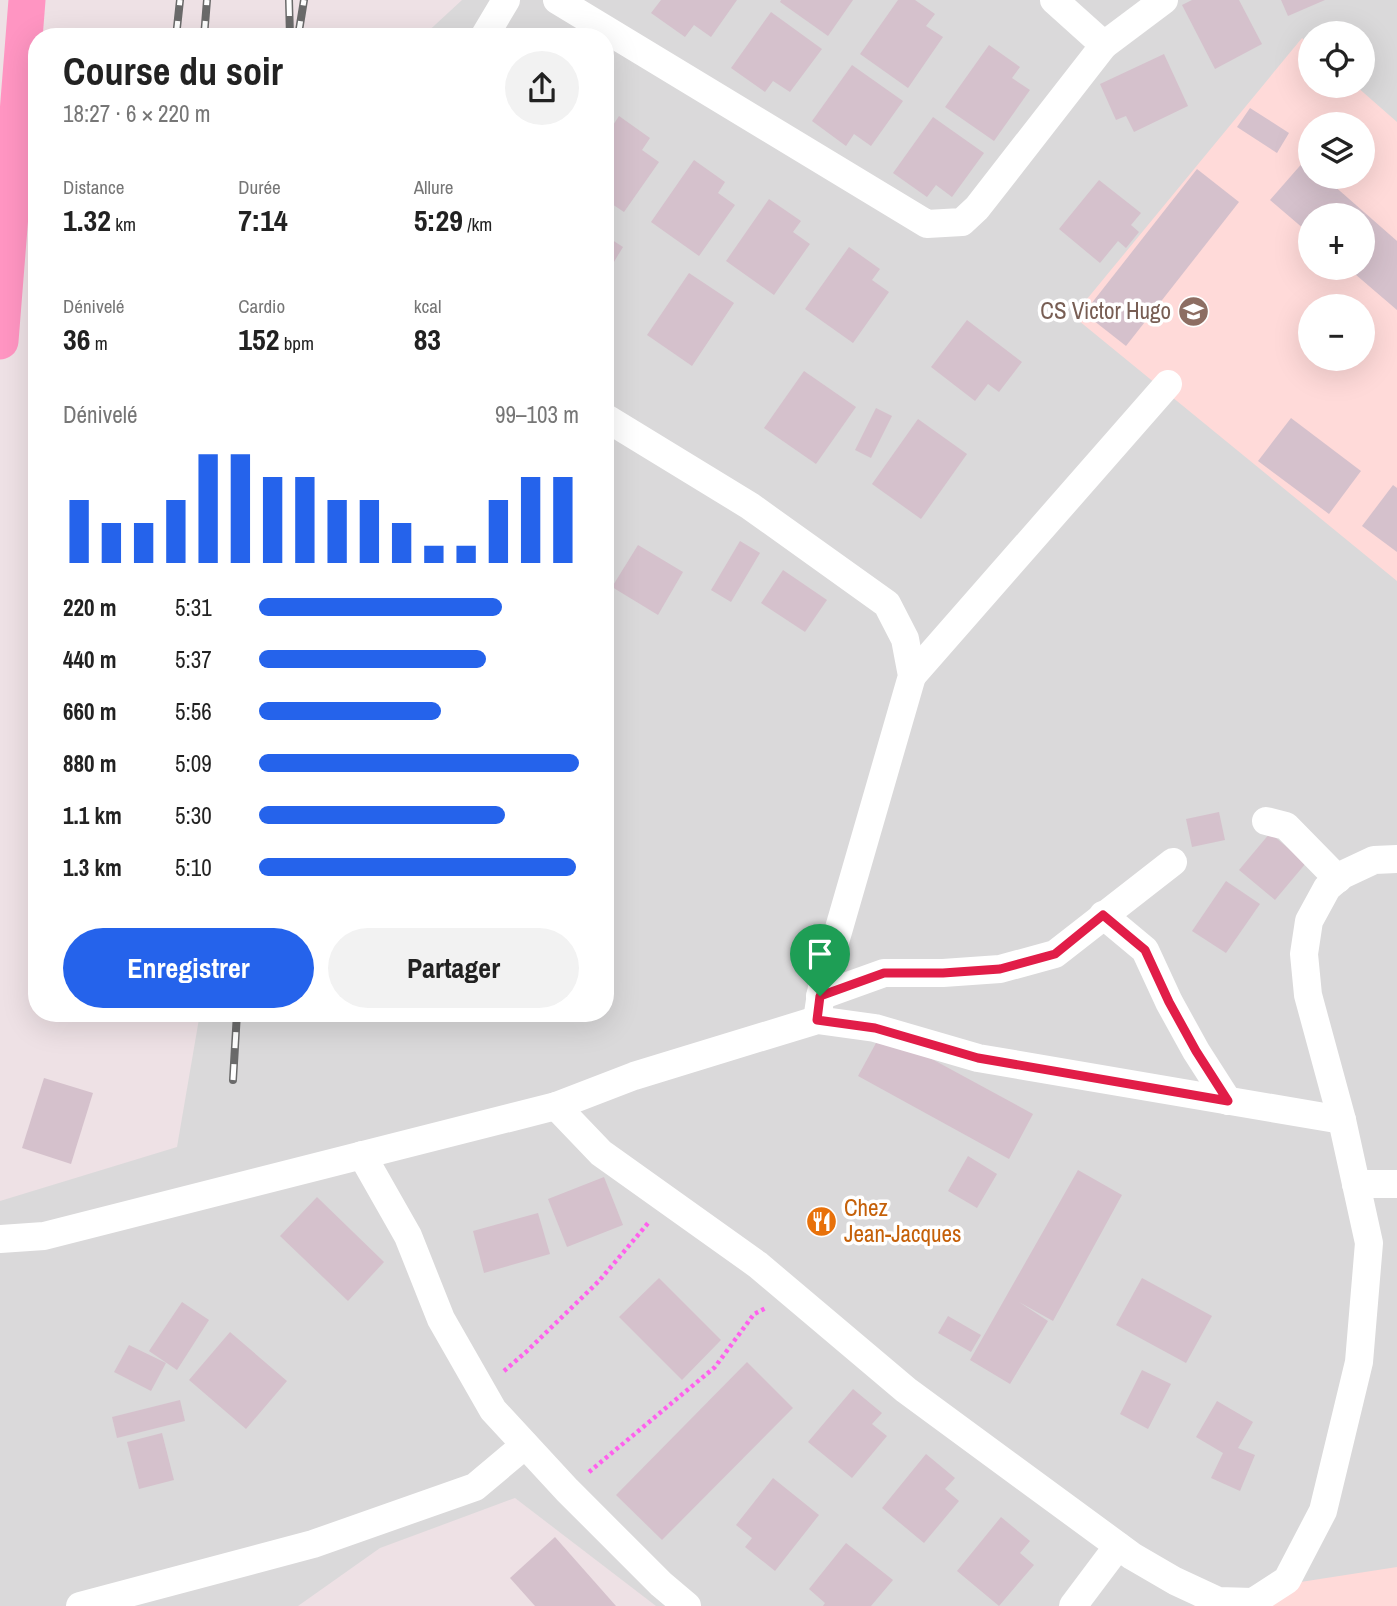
<!DOCTYPE html>
<html lang="fr">
<head>
<meta charset="utf-8">
<style>
  body { margin:0; font-family:"Archivo Narrow",sans-serif; background:#f2f2f2; color:#222; height:100vh; display:flex; flex-direction:column; font-size:26px; white-space:nowrap }
  * { box-sizing:border-box; margin:0 }
  p { font-size:23px; color:#767676 }
  .icon { flex:none; width:38px; height:38px; fill:none; stroke:currentColor; stroke-width:2; stroke-linecap:round; stroke-linejoin:round }
  .map { position:relative; flex:1; overflow:hidden }
  .side { position:absolute; left:28px; top:28px; width:586px; height:994px; display:flex; flex-direction:column; background:#fff; border-radius:28px; box-shadow:0 7px 28px #0002 }
  .side>* { flex:none }
  .fabs { position:absolute; left:1298px; top:21px; display:grid; gap:14px }
  .fabs a { display:grid; place-items:center; width:77px; height:77px; border-radius:50%; background:#fff; box-shadow:0 7px 28px #0002; font-size:35px }
  .pin { position:absolute; display:grid; place-items:center; width:60px; height:60px; color:#fff; margin:-72px -30px; border-radius:50% 50% 50% 0; rotate:-45deg; box-shadow:0 0 7px #0007 }
  .pin .icon { rotate:45deg }
  .round { display:grid; place-items:center; flex:none; width:74px; height:74px; border-radius:37px; background:#f2f2f2 }
  .headline { display:flex; align-items:center; justify-content:space-between; height:119px; padding:0 35px }
  h1 { font-size:38px; font-weight:700; line-height:52px }
  .figures { display:grid; grid-template-columns:repeat(3,1fr); gap:10px; height:119px; padding:7px 35px }
  .figures div { display:grid; align-content:center }
  .figures b { font-size:30px; font-weight:700 }
  .figures small { font-size:19px; font-weight:400 }
  .figures p { font-size:19px }
  .chart { height:196px; padding:14px 35px }
  .chart p { display:flex; justify-content:space-between }
  .chart svg { width:100%; height:126px; margin-top:7px; stroke:#2563eb; stroke-width:6 }
  .button { display:flex; gap:14px; margin-top:auto; padding:14px 35px }
  .button a { flex:1; height:80px; border-radius:42px; background:#2563eb; color:#fff; font-size:28px; font-weight:700; line-height:80px; text-align:center }
  .button a+a { background:#f2f2f2; color:#222 }
  ul { padding:0 35px; list-style:none; font-size:23px }
  li { display:grid; grid-template-columns:112px 84px 1fr; align-items:center; height:52px }
  li i { height:18px; border-radius:9px; background:#2563eb }
  .map>svg:first-child { display:block }
  .residential { fill:#dad9da; fill-rule:evenodd }
  .education { fill:#ffdad9; fill-rule:evenodd }
  .building { fill:#d5c1cc }
  .lines { fill:none; stroke-linecap:round; stroke-linejoin:round }
  .path { stroke:#ff61ed; stroke-width:4.5; stroke-dasharray:3.5 3.5; stroke-linecap:butt }
  .minor { stroke:#fff; stroke-width:28 }
  .major { stroke:#ff95c2; stroke-width:37 }
  .rail-casing { stroke:#6a6a6a; stroke-width:8 }
  .rail { stroke:#fff; stroke-width:5; stroke-dasharray:16; stroke-linecap:butt }
  .route-casing { stroke:#fff; stroke-width:14 }
  .route { stroke:#e11d48; stroke-width:9 }
  .labels { text-anchor:middle; stroke-width:7; stroke-linejoin:round; paint-order:stroke }
  .education-label { font-size:23px; fill:#785e54; stroke:#fff; text-anchor:end }
  .food-label { font-size:23px; fill:#c56008; stroke:#fff; text-anchor:start }
</style>
</head>
<body>
<div class="map">
<svg width="1397" height="1606" viewBox="0 0 1397 1606">
  <rect width="100%" height="100%" fill="#eee1e5"/>
  <path class="residential" d="M462 0H1397V1606H656L515 1498 380 1548 298 1606H0V1201L177 1147 200 1013H606V37H422ZM1311 33H1363V86H1311ZM1311 124H1363V177H1311ZM1311 215H1363V268H1311ZM1311 306H1363V359H1311Z"/>
  <g class="education">
    <path d="M1302 38 1311 46V86H1356L1397 122V581L1073 316ZM1311 124H1363V177H1311ZM1311 215H1363V268H1311ZM1311 306H1363V359H1311Z"/>
    <polygon points="1397,1567 1397,1606 1193,1606 1218,1595"/>
  </g>
  <g class="building">
    <polygon points="661,0 737,0 711,37 694,25 685,37 651,13"/>
    <polygon points="781,0 853,0 828,36 780,2"/>
    <polygon points="898,0 915,0 935,14 926,26 943,37 908,88 860,54"/>
    <polygon points="1192,0 1239,0 1262,44 1215,69 1182,5"/>
    <polygon points="1281,0 1325,0 1288,16"/>
    <polygon points="771,12 822,49 790,92 773,81 765,92 731,68"/>
    <polygon points="989,45 1020,67 1012,78 1030,90 994,141 945,107"/>
    <polygon points="1164,54 1188,106 1134,132 1126,116 1116,120 1100,84"/>
    <polygon points="852,65 903,101 871,146 854,134 846,146 812,121"/>
    <polygon points="1250,108 1289,133 1277,153 1237,127"/>
    <polygon points="619,116 650,138 642,150 659,162 624,212 606,200 606,136"/>
    <polygon points="933,117 984,153 952,197 936,185 927,197 893,173"/>
    <polygon points="694,160 725,182 718,193 735,205 699,256 651,222"/>
    <polygon points="1305,160 1311,165 1311,177 1324,177 1397,241 1397,310 1348,268 1363,268 1363,215 1311,215 1311,235 1270,200"/>
    <polygon points="1197,169 1239,202 1126,346 1084,313"/>
    <polygon points="1099,180 1141,213 1131,225 1139,232 1126,248 1118,241 1100,263 1059,229"/>
    <polygon points="769,199 801,221 793,232 810,244 774,295 726,261"/>
    <polygon points="606,236 623,247 606,275"/>
    <polygon points="849,247 880,269 872,280 889,292 853,343 805,309"/>
    <polygon points="689,273 734,303 692,366 647,335"/>
    <polygon points="967,320 1022,362 999,392 988,384 975,401 931,367"/>
    <polygon points="804,371 856,407 816,464 764,428"/>
    <polygon points="876,408 892,416 871,458 855,450"/>
    <polygon points="1291,418 1361,471 1329,514 1258,461"/>
    <polygon points="918,419 967,454 921,519 872,484"/>
    <polygon points="1393,485 1397,488 1397,552 1362,526"/>
    <polygon points="740,541 760,553 731,602 711,590"/>
    <polygon points="638,545 683,572 658,615 612,587"/>
    <polygon points="783,570 827,600 805,632 761,603"/>
    <polygon points="1219,812 1225,840 1192,847 1186,819"/>
    <polygon points="1270,833 1306,863 1275,900 1239,870"/>
    <polygon points="1226,881 1260,904 1226,953 1192,931"/>
    <polygon points="882,1032 1033,1114 1009,1159 858,1076"/>
    <polygon points="44,1078 93,1093 71,1164 22,1148"/>
    <polygon points="968,1156 997,1174 977,1208 948,1191"/>
    <polygon points="1078,1170 1122,1195 1053,1321 1019,1302 1048,1321 1010,1384 970,1360"/>
    <polygon points="604,1177 623,1225 567,1247 548,1199"/>
    <polygon points="317,1197 384,1262 348,1301 280,1236"/>
    <polygon points="538,1213 550,1254 484,1273 473,1231"/>
    <polygon points="659,1278 721,1340 682,1380 619,1317"/>
    <polygon points="1142,1278 1212,1316 1186,1363 1116,1325"/>
    <polygon points="182,1302 209,1320 177,1370 149,1351"/>
    <polygon points="948,1316 981,1335 971,1352 938,1333"/>
    <polygon points="230,1332 287,1381 246,1429 189,1380"/>
    <polygon points="129,1345 166,1363 151,1391 114,1372"/>
    <polygon points="747,1362 793,1408 662,1540 616,1495"/>
    <polygon points="1142,1370 1171,1384 1148,1429 1120,1414"/>
    <polygon points="853,1389 882,1413 872,1424 887,1436 852,1478 808,1442"/>
    <polygon points="180,1400 185,1421 117,1438 112,1417"/>
    <polygon points="1217,1401 1253,1422 1238,1448 1255,1455 1240,1491 1211,1478 1223,1453 1196,1437"/>
    <polygon points="162,1433 174,1480 139,1489 127,1442"/>
    <polygon points="926,1454 955,1478 945,1489 959,1501 924,1543 882,1508"/>
    <polygon points="773,1478 819,1515 775,1571 745,1547 752,1538 736,1525"/>
    <polygon points="1001,1517 1030,1541 1020,1553 1034,1565 999,1606 957,1571"/>
    <polygon points="555,1537 616,1606 535,1606 510,1578"/>
    <polygon points="846,1543 893,1580 871,1606 823,1606 825,1603 809,1589"/>
  </g>
  <g class="lines">
    <g class="path">
      <polyline points="504,1371 526,1352 599,1281 649,1222"/>
      <polyline points="589,1472 715,1367 754,1314 766,1308"/>
    </g>
    <g class="minor">
      <polyline points="557,0 927,224 962,222 977,208 1104,45"/>
      <polyline points="1054,0 1104,45 1164,0"/>
      <polyline points="484,37 506,0"/>
      <polyline points="606,418 750,506 887,604 905,639 912,676 822,987 817,1020"/>
      <polyline points="912,676 1168,384"/>
      <polyline points="1266,821 1286,826 1338,879"/>
      <polyline points="1103,915 1145,950 1169,1002 1196,1051 1228,1101"/>
      <polyline points="820,996 884,973 943,973 1000,969 1055,954 1173,862"/>
      <polyline points="556,1106 601,1153 758,1265 906,1390 1132,1556 1175,1581 1218,1601 1253,1602 1287,1580 1323,1511 1359,1362 1369,1243 1342,1120 1308,995 1304,954 1309,921 1327,888 1342,875 1374,860 1397,859"/>
      <polyline points="362,1155 408,1236 441,1319 493,1410 567,1490 661,1584 687,1606"/>
      <polyline points="1356,1184 1397,1184"/>
      <polyline points="0,1239 44,1236 556,1106 634,1076 817,1020 875,1028 978,1058 1342,1120"/>
      <polyline points="80,1606 313,1544 475,1487 525,1445"/>
      <polyline points="1073,1606 1118,1546"/>
    </g>
    <polyline class="major" points="0,341 27,0"/>
    <defs>
      <g id="rail">
        <polyline points="289,0 290,37"/>
        <polyline points="176,37 180,0"/>
        <polyline points="204,37 207,0"/>
        <polyline points="298,37 304,0"/>
        <polyline points="233,1080 237,1013"/>
      </g>
    </defs>
    <use href="#rail" class="rail-casing"/>
    <use href="#rail" class="rail"/>
  </g>
  <g class="lines">
    <defs>
      <polygon id="route" points="1103,915 1145,950 1169,1002 1196,1051 1228,1101 978,1058 875,1028 817,1020 820,996 884,973 943,973 1000,969 1055,954"/>
    </defs>
    <use href="#route" class="route-casing"/>
    <use href="#route" class="route"/>
  </g>
  <defs>
    <symbol id="school-disc" viewBox="-11 -11 22 22"><circle r="9.5" fill="#8d6e63" stroke="#fff"/><path d="M0-5L7-2L0 1L-7-2ZM-4 1L0 2.5L4 1V4Q0 6-4 4Z" fill="#fff"/></symbol>
    <symbol id="restaurant-disc" viewBox="-11 -11 22 22"><circle r="9.5" fill="#e8710a" stroke="#fff"/><path d="M-5-6h1v4h1v-4h1v4h1v-4h1v5L-1.5 .5V6h-2V.5L-5-1ZM5-6V6H3V1.5H1.5Q1.5-4 5-6Z" fill="#fff"/></symbol>
  </defs>
  <g fill-rule="evenodd">
    <use href="#school-disc" x="1176" y="294" width="35" height="35"/>
    <use href="#restaurant-disc" x="804" y="1204" width="35" height="35"/>
  </g>
  <g class="labels">
    <g class="education-label">
      <text x="1171" y="319">CS Victor Hugo</text>
    </g>
    <g class="food-label">
      <text x="844" y="1216">Chez<tspan x="844" dy="26">Jean-Jacques</tspan></text>
    </g>
  </g>
</svg>
<div class="fabs">
<a><svg class="icon" aria-label="locate" viewBox="0 0 24 24"><circle cx="12" cy="12" r="6"/><path d="M12 2v4M12 18v4M2 12h4M18 12h4"/></svg></a>
<a><svg class="icon" aria-label="layers" viewBox="0 0 24 24"><path d="M12 4l9 5-9 5-9-5zM3 14l9 5 9-5"/></svg></a>
<a>+</a>
<a>−</a>
</div>
<div class="pin" style="left:820px;top:996px;background:#1e9e55"><svg class="icon" aria-label="arrive" viewBox="0 0 24 24"><path d="M6 21V4h12l-3 4 3 4H6"/></svg></div>
<section class="side">
<div class="headline"><div><h1>Course du soir</h1><p>18:27 · 6 × 220 m</p></div><a class="round"><svg class="icon" aria-label="share" viewBox="0 0 24 24"><path d="M12 15V3M7 8l5-5 5 5M5 13v7h14v-7"/></svg></a></div>
<div class="figures">
<div><p>Distance</p><b>1.32<small> km</small></b></div>
<div><p>Durée</p><b>7:14</b></div>
<div><p>Allure</p><b>5:29<small> /km</small></b></div>
</div>
<div class="figures">
<div><p>Dénivelé</p><b>36<small> m</small></b></div>
<div><p>Cardio</p><b>152<small> bpm</small></b></div>
<div><p>kcal</p><b>83</b></div>
</div>
<div class="chart"><p><span>Dénivelé</span>99–103 m</p>
<svg viewBox="0 0 160 44" preserveAspectRatio="none"><path d="M5 44V22M15 44V30M25 44V30M35 44V22M45 44V6M55 44V6M65 44V14M75 44V14M85 44V22M95 44V22M105 44V30M115 44V38M125 44V38M135 44V22M145 44V14M155 44V14"/></svg>
</div>
<ul>
<li><b>220 m</b>5:31<i style="width:76%"></i></li>
<li><b>440 m</b>5:37<i style="width:71%"></i></li>
<li><b>660 m</b>5:56<i style="width:57%"></i></li>
<li><b>880 m</b>5:09<i style="width:100%"></i></li>
<li><b>1.1 km</b>5:30<i style="width:77%"></i></li>
<li><b>1.3 km</b>5:10<i style="width:99%"></i></li>
</ul>
<div class="button"><a>Enregistrer</a><a>Partager</a></div>
</section>
</div>
</body>
</html>
